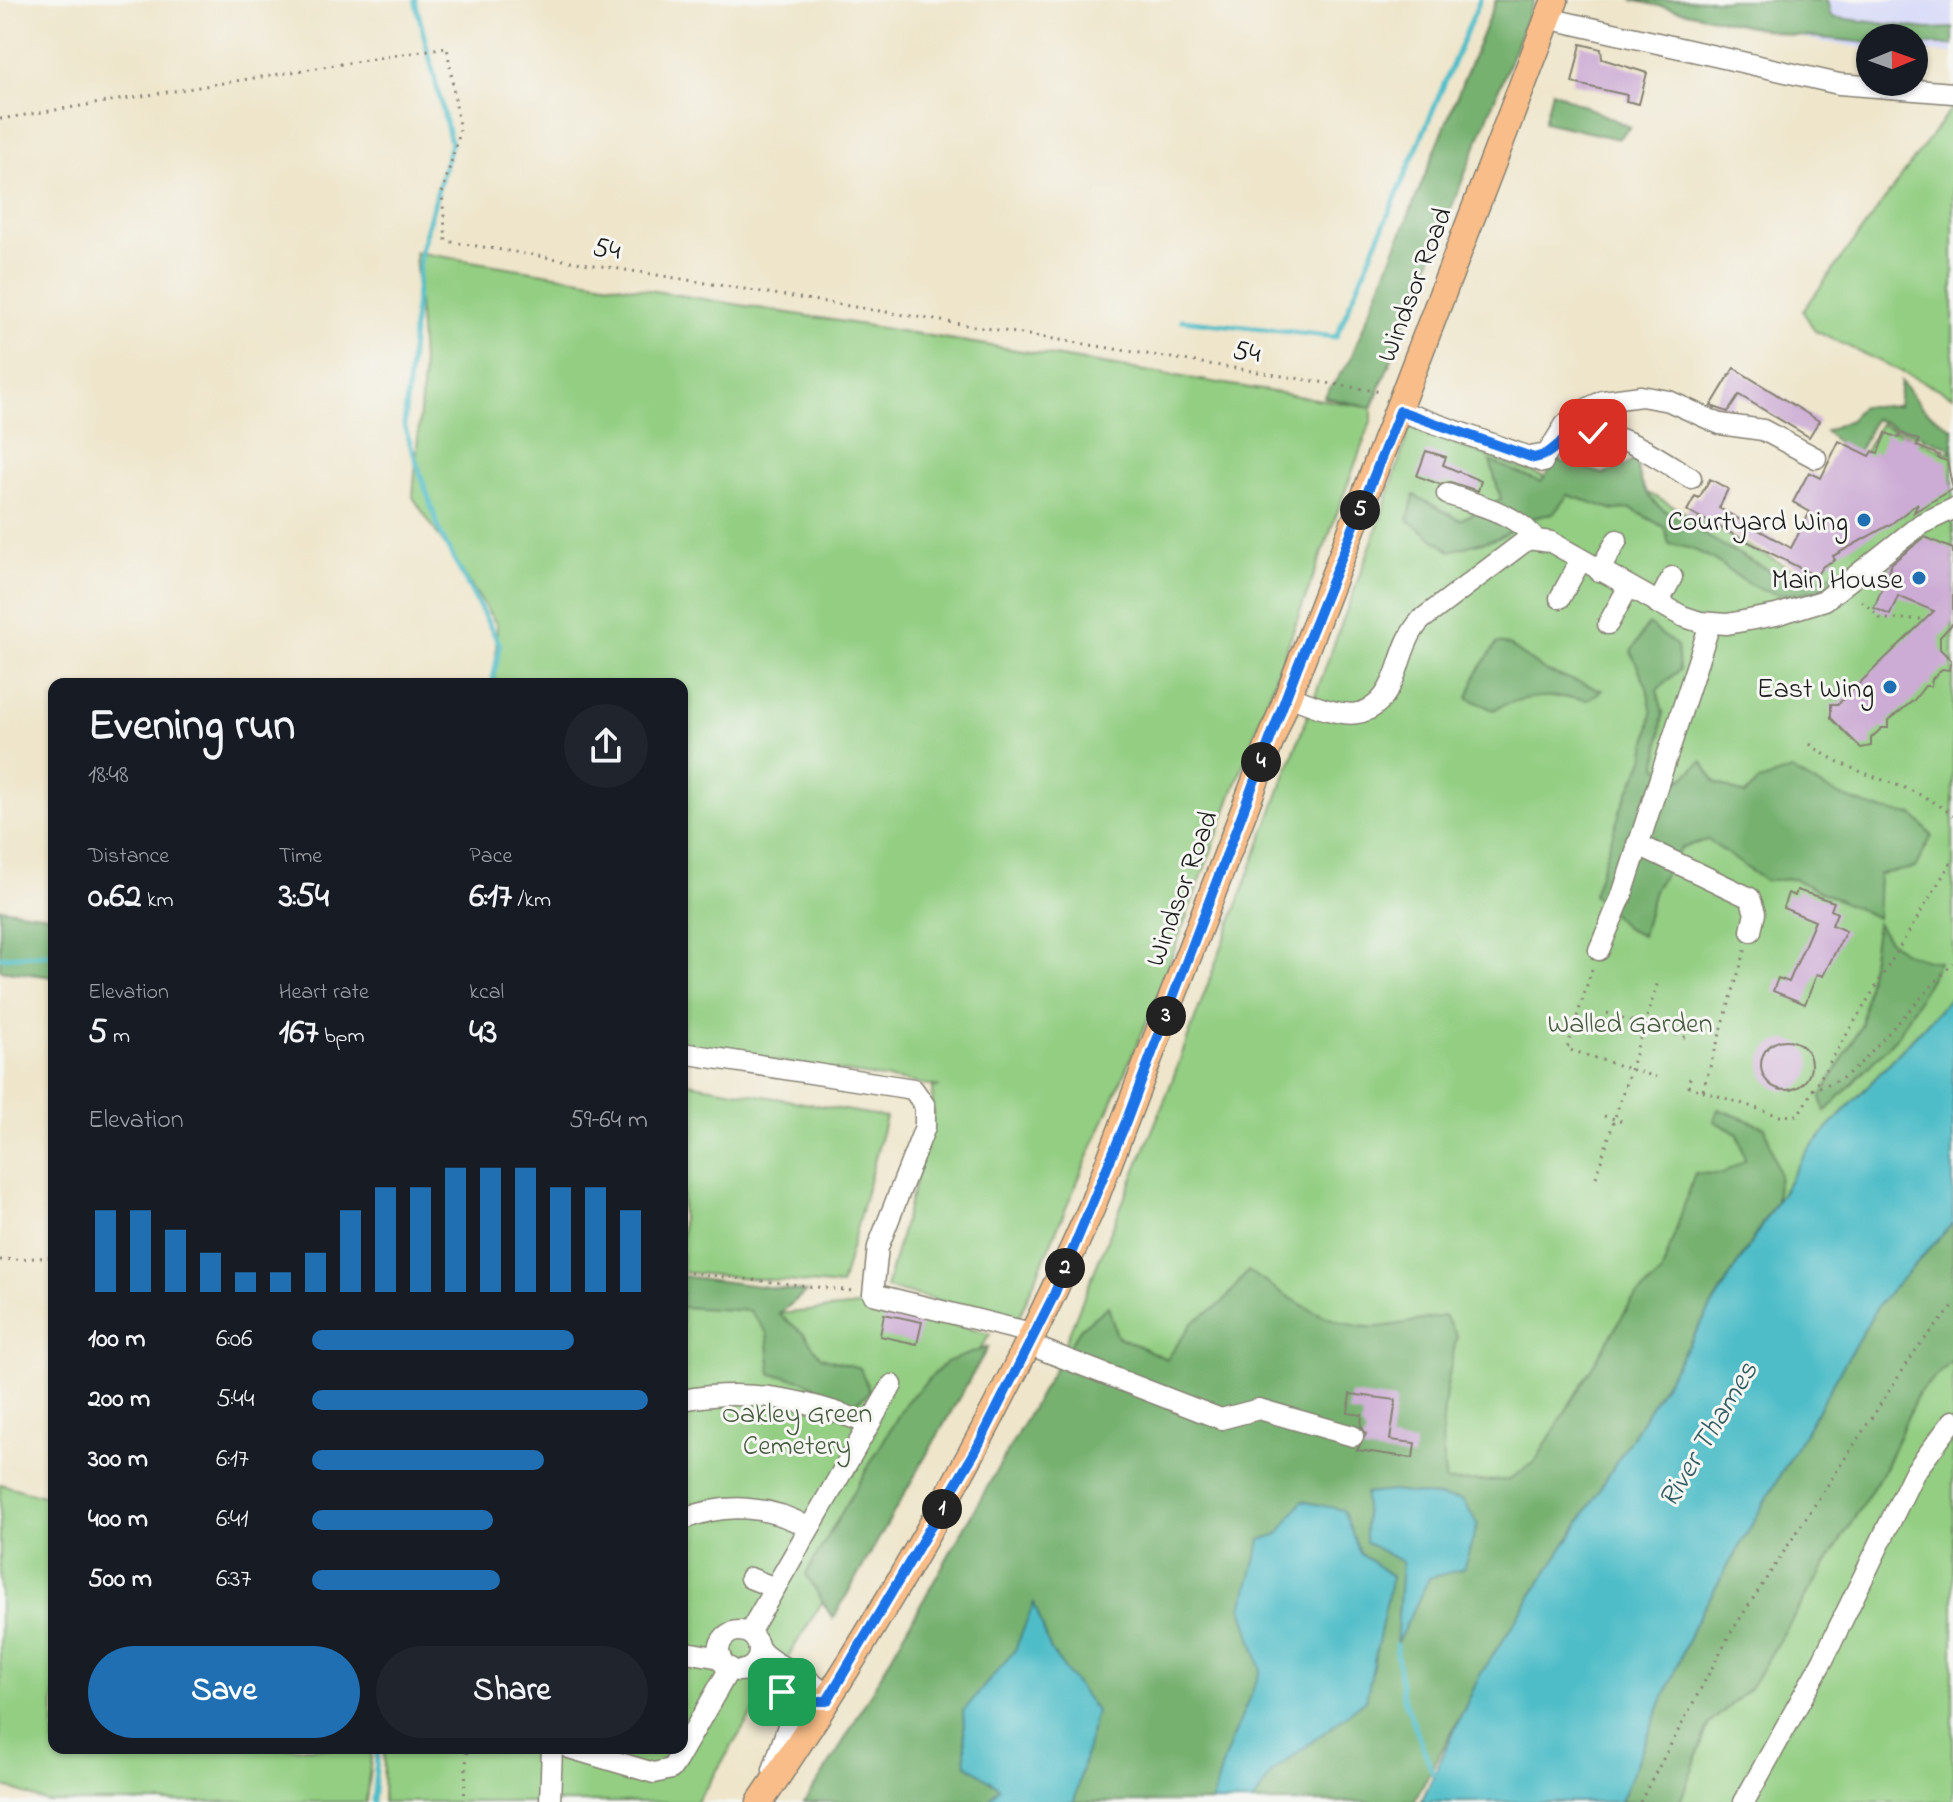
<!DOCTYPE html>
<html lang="en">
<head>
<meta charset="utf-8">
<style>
  body { margin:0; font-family:"Indie Flower",sans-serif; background:#20242c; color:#f1f3f6; height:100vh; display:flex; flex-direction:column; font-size:30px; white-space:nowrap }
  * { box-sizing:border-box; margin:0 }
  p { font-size:26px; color:#9ea1a6 }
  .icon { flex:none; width:44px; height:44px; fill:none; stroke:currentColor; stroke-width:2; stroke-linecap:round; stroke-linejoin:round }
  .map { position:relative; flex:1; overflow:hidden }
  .drawer { position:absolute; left:48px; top:678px; width:640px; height:1076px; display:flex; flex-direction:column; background:#171b24; border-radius:16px; box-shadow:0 2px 6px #0004 }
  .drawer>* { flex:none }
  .needle { width:52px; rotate:89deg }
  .controls { position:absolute; left:1856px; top:24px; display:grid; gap:16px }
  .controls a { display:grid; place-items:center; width:72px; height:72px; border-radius:50%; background:#171b24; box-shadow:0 2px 6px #0004; font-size:40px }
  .pin { position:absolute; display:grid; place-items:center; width:68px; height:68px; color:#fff; margin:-34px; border-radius:16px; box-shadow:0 4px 12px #0006 }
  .km { position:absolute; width:40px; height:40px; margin:-20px; border-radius:50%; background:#222; color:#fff; font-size:22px; line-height:40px; text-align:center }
  .round { display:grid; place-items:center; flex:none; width:84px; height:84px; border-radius:42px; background:#20242c }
  .head { display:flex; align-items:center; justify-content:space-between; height:136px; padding:0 40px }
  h1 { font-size:44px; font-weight:700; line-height:60px }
  .stats { display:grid; grid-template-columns:repeat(3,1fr); gap:12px; height:136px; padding:8px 40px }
  .stats div { display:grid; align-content:center }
  .stats b { font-size:34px; font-weight:700 }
  .stats small { font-size:22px; font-weight:400 }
  .stats p { font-size:22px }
  .chart { height:224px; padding:16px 40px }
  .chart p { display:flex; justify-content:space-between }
  .chart svg { width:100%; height:144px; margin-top:8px; stroke:#1f6fb2; stroke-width:6 }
  .button { display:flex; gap:16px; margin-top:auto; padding:16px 40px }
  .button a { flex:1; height:92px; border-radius:48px; background:#1f6fb2; color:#fff; font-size:32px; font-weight:700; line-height:92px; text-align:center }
  .button a+a { background:#20242c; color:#f1f3f6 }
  ul { padding:0 40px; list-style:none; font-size:26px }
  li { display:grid; grid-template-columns:128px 96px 1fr; align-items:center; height:60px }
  li i { height:20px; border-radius:10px; background:#1f6fb2 }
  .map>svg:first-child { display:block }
  .built { fill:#d5d8f9 }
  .green { fill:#93ce82; stroke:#58754f; stroke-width:2 }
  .forest { fill:#76b170; stroke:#496646; stroke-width:2 }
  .water { fill:#50bdc8; stroke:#366c72; stroke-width:2 }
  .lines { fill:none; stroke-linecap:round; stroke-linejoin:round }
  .stream { stroke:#50bdc8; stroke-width:5 }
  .building { fill:#ccabd4 }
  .minor-casing { stroke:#858073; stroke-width:23 }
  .major-casing { stroke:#858073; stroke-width:29 }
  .path { stroke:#858073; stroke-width:3; stroke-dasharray:2 6; stroke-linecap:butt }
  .minor { stroke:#fff; stroke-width:20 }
  .major { stroke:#f8bd88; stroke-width:26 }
  .route-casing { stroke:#fff; stroke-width:16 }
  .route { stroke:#1a73e8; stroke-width:10 }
  .poi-dot { fill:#1f6fb2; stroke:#f6f6f2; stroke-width:3 }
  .labels { text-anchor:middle; stroke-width:6; stroke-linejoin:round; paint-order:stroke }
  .street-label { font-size:28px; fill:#1c1c1c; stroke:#f6f6f2 }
  .poi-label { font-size:28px; fill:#1c1c1c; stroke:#f6f6f2; text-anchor:end }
  .park-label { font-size:28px; fill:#465a40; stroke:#f6f6f2 }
  .water-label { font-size:30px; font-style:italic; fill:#315c61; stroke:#f6f6f2 }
</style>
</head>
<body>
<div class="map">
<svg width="1953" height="1802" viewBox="0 0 1953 1802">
  <rect width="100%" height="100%" fill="#f6f6f2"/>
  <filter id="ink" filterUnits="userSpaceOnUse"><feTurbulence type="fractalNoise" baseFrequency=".0125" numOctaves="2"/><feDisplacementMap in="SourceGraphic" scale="16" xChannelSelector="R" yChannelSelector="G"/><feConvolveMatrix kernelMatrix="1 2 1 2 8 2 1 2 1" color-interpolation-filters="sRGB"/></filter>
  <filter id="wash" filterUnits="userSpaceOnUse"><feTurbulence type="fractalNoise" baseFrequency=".006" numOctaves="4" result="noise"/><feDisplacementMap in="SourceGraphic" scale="32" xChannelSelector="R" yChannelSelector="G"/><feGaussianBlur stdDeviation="1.8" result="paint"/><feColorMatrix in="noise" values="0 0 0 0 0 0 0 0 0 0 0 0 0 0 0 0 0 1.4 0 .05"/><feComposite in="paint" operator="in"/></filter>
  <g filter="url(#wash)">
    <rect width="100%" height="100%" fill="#eee5ca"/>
    <polygon class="built" points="1632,0 1953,0 1953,53 1914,52 1914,38 1870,38 1870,49 1822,42"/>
    <g class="green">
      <polygon points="1953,106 1953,396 1815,331 1803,311"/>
      <polygon points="415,252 1372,408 1372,419 1153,1007 1018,1319 886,1288 933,1117 932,1088 940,1087 682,1046 682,684 495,684 497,625 413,497 423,376"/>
      <polygon points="1880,424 1953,454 1953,995 1808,1150 1578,1525 1055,1367 1166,1097 1379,523 1410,427 1553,480 1650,494 1795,571 1803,567"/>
      <polygon points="682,1082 886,1117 841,1286 682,1272"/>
      <polygon points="682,1304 778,1314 869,1305 990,1334 697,1802 383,1802 384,1748 682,1748"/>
      <polygon points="1953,1360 1953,1802 1680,1802 1709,1724 1750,1688 1885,1468 1918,1393"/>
      <polygon points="0,1484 54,1499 54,1748 372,1748 366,1802 47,1802 0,1785"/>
    </g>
    <g class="forest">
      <polygon points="1496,0 1534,0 1372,408 1324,397 1350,360"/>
      <polygon points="1632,0 1827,0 1831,17 1927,29 1953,28 1953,45 1914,45 1914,38 1870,38 1870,43 1790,35"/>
      <polygon points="1552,91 1630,127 1618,139 1544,122"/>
      <polygon points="1901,381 1921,407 1953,429 1953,453 1947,446 1874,419 1855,460 1825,431 1850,420 1861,406 1898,406"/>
      <path d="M1557 460 1604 474 1636 460C1639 478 1643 491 1656 504 1669 516 1783 581 1797 582 1813 584 1824 579 1838 570L1831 585C1739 618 1744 554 1669 544L1664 527 1631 509 1614 510 1568 495 1554 513 1533 518 1498 538 1450 551 1408 520 1414 495 1460 520 1501 499 1490 461 1541 482Z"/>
      <path d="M1648 624 1677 646 1679 670 1657 690 1663 712 1657 767 1681 780 1702 761 1715 782 1745 795 1759 781 1792 770C1828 792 1871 811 1914 815L1932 836 1915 868 1879 874 1877 918 1794 879 1765 881 1708 840 1682 847 1654 890 1642 936 1627 929 1593 895 1622 806 1644 759 1652 713 1647 687 1631 652Z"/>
      <path d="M1497 643 1509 645 1545 671 1602 690 1588 700C1554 695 1524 694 1493 710L1468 698 1477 673Z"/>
      <polygon points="0,908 54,916 54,977 0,970"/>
      <path d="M1877 923C1892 950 1909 957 1939 962L1898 1036 1825 1112 1821 1097 1861 1026Z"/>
      <path d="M1718 1109 1765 1127 1779 1174 1776 1201 1578 1525 1496 1650 1414 1802H804L838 1751 1055 1367 1081 1328 1108 1306 1117 1336 1167 1359 1193 1322 1222 1303 1248 1271C1285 1294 1331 1330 1378 1327 1400 1325 1423 1319 1445 1316L1457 1336C1446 1385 1437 1432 1446 1482L1508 1480 1535 1462 1631 1302 1661 1274 1695 1173 1722 1174 1745 1160 1738 1134 1714 1121Z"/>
      <polygon points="1953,1223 1953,1360 1918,1393 1885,1468 1750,1688 1709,1724 1680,1802 1620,1802 1694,1625 1878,1305"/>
      <polygon points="682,1276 806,1292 779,1314 804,1334 821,1357 860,1368 870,1392 851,1406 802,1380 771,1374 767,1333 750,1311 682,1307"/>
      <polygon points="988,1347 833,1619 806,1574 906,1402 946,1362"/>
    </g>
    <g class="water">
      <polygon points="1953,995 1953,1223 1878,1305 1694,1625 1620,1802 1421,1802 1480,1675 1578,1525 1808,1150"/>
      <polygon points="1393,1491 1462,1500 1478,1524 1463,1569 1429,1578 1396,1645 1402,1562 1365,1542 1365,1494"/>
      <polygon points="1302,1501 1343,1510 1360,1553 1392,1576 1366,1700 1273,1772 1253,1802 1212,1802 1224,1759 1261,1670 1242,1607 1261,1540 1279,1534"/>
      <polygon points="1034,1603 1051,1651 1096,1711 1074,1802 988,1802 999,1787 966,1764 963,1711 1015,1650"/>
    </g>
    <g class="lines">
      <g class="stream">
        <polyline points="415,0 451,143 421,250 404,425 441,535 500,645 492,684"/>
        <polyline points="1182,320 1336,337 1480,0"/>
        <polyline points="0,957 54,954"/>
        <polyline points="1396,1645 1402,1693 1433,1773"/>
        <polyline points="373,1802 378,1748"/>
      </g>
    </g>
    <g id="blocks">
      <g class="building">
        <polygon points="1581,44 1601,49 1602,59 1647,73 1639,104 1626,101 1627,95 1572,83"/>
        <polygon points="1734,368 1819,421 1809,437 1739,395 1728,412 1711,406"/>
        <polygon points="1886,433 1899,438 1901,433 1919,440 1917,446 1939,455 1938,458 1947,461 1953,489 1914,512 1918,503 1891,524 1833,556 1835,560 1823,566 1816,576 1687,511 1695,496 1699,498 1710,479 1728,489 1719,508 1791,548 1810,512 1793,502 1809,472 1821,478 1839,441 1870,456 1873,451 1878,453"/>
        <polygon points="1426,451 1446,457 1443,465 1481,481 1478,491 1450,482 1439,484 1417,476"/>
        <polygon points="1925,537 1953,549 1953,623 1940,637 1940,649 1951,660 1949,670 1942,669 1932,679 1931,686 1925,686 1914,700 1888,721 1888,728 1882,728 1871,738 1871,746 1861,748 1831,718 1831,704 1838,704 1934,611 1898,596 1890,615 1874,608 1892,563"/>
        <polygon points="1797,890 1834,902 1831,910 1837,913 1832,925 1846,931 1823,976 1817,974 1805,1004 1773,991 1778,978 1789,982 1815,921 1783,908 1788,893 1795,896"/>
        <circle cx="1786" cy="1065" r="25"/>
        <polygon points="884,1314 922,1322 917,1344 880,1336"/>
        <polygon points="1350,1394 1396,1400 1390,1440 1415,1443 1413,1458 1357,1450 1366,1434 1361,1426 1362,1415 1348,1413"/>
      </g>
    </g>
  </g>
  <g filter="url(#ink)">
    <use href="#blocks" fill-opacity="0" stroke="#858073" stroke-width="2"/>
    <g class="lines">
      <defs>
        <g id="minor">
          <polyline points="1547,18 1839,84 1953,93"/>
          <polyline points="1400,411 1543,462"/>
          <path d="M1554 445C1596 410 1655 457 1691 478"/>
          <polyline points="1530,457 1547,454 1565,425 1578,413 1603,401 1641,396 1669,401 1720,424 1763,430 1816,458"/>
          <path d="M1447 494C1474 504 1517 513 1534 538"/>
          <polyline points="1599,571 1617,540"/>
          <polyline points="1560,598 1581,560"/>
          <polyline points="1658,604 1672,577"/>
          <polyline points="1608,624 1628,588"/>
          <path d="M1286 695C1336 714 1375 734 1397 670 1403 652 1408 634 1421 620L1528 539 1551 542 1682 616 1700 622 1727 624 1776 615 1825 600 1921 524 1953 509"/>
          <polyline points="1637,844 1750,898 1755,913 1751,931"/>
          <polyline points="1599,950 1622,895 1710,624"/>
          <polyline points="682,1053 913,1089 925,1106 925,1127 878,1247 873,1294 1035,1334"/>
          <polyline points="1030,1345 1221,1419 1259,1409 1353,1436"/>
          <path d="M682 1400C748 1387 808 1400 869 1424"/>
          <path d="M682 1520C724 1502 770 1505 809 1528"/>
          <polyline points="750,1578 775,1588"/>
          <circle cx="739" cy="1651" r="20"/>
          <polyline points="749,1633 892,1385"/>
          <polyline points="686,1652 721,1658"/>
          <path d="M744 1670C778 1676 786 1708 827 1701 814 1673 779 1672 759 1649"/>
          <polyline points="569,1748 654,1773 671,1769 677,1760 730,1668"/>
          <polyline points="773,1770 790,1720 782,1692"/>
          <polyline points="550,1802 552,1748"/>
          <polyline points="1744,1802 1823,1660 1914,1473 1953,1421"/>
        </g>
        <path id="major" d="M760 1802C888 1613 999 1417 1091 1209L1555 0"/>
      </defs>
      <use href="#minor" class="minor-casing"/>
      <use href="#major" class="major-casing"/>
      <g class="path">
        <polyline points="0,119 447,47 460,132 442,193 446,241 1382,392"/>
        <polyline points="1862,601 1881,619 1923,619"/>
        <path d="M1810 744C1853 779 1912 780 1953 816"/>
        <polyline points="1592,969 1567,1049 1656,1077"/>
        <polyline points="1607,1013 1691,1039"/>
        <polyline points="1690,1078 1688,1086 1780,1116 1798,1115 1953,859"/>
        <polyline points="1703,1090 1746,948"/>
        <polyline points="1812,1090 1841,1079 1857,1067 1953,963"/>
        <polyline points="1604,1116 1625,1122"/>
        <polyline points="1596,1177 1659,979"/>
        <polyline points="0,1260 54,1257"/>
        <polyline points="682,1272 853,1291"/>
        <polyline points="464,1802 467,1748"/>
        <polyline points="1640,1802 1730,1634 1918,1347 1953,1307"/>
      </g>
      <use href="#minor" class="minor"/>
      <use href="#major" class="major"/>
    </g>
  </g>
  <g class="lines" filter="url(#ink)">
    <defs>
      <path id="route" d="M782 1692 802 1701H827L975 1452 1053 1297 1126 1122 1297 668 1400 411 1534 458C1559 454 1557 432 1593 433"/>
    </defs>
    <use href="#route" class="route-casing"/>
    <use href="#route" class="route"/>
  </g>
  <g class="poi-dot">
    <circle cx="1864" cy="520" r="8"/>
    <circle cx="1919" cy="578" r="8"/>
    <circle cx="1890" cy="687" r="8"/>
  </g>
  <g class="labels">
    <g class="street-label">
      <text transform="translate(607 247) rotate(9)" y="10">54</text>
      <text transform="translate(1413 284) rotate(-69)" y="10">Windsor Road</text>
      <text transform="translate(1247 350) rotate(9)" y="10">54</text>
      <text transform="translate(1180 888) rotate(-70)" y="10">Windsor Road</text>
    </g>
    <g class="poi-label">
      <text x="1848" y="530">Courtyard Wing</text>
      <text x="1903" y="588">Main House</text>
      <text x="1874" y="697">East Wing</text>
    </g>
    <g class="park-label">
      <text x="1630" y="1032">Walled Garden</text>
      <text x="797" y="1422">Oakley Green<tspan x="797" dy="32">Cemetery</tspan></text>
    </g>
    <g class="water-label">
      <text transform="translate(1707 1434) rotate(-59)" y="10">River Thames</text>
    </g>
  </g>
</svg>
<div class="controls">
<a><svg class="needle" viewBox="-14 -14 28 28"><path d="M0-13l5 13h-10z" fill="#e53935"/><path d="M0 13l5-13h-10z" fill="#9ea1a6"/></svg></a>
</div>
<div class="pin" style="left:782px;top:1692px;background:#1e9e55"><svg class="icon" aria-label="arrive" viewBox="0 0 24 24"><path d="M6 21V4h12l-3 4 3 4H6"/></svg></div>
<div class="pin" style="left:1593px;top:433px;background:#d93025"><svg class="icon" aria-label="check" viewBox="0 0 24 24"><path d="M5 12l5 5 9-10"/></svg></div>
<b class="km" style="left:942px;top:1509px">1</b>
<b class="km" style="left:1065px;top:1268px">2</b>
<b class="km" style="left:1166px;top:1016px">3</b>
<b class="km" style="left:1261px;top:762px">4</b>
<b class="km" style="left:1360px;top:510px">5</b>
<section class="drawer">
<div class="head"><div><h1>Evening run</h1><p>18:48</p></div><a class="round"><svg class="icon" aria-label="share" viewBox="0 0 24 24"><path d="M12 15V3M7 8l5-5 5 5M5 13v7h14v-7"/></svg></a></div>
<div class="stats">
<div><p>Distance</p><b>0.62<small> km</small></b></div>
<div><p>Time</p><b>3:54</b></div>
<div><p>Pace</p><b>6:17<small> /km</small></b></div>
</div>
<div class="stats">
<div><p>Elevation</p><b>5<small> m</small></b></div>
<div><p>Heart rate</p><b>167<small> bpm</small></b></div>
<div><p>kcal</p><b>43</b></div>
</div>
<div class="chart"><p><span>Elevation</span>59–64 m</p>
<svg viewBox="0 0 160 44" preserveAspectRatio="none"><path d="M5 44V19M15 44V19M25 44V25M35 44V32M45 44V38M55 44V38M65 44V32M75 44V19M85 44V12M95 44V12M105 44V6M115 44V6M125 44V6M135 44V12M145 44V12M155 44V19"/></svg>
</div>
<ul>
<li><b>100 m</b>6:06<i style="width:78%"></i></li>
<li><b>200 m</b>5:44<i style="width:100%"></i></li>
<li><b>300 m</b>6:17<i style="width:69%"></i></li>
<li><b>400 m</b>6:41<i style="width:54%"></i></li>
<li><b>500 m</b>6:37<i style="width:56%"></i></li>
</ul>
<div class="button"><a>Save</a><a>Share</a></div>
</section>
</div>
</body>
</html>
